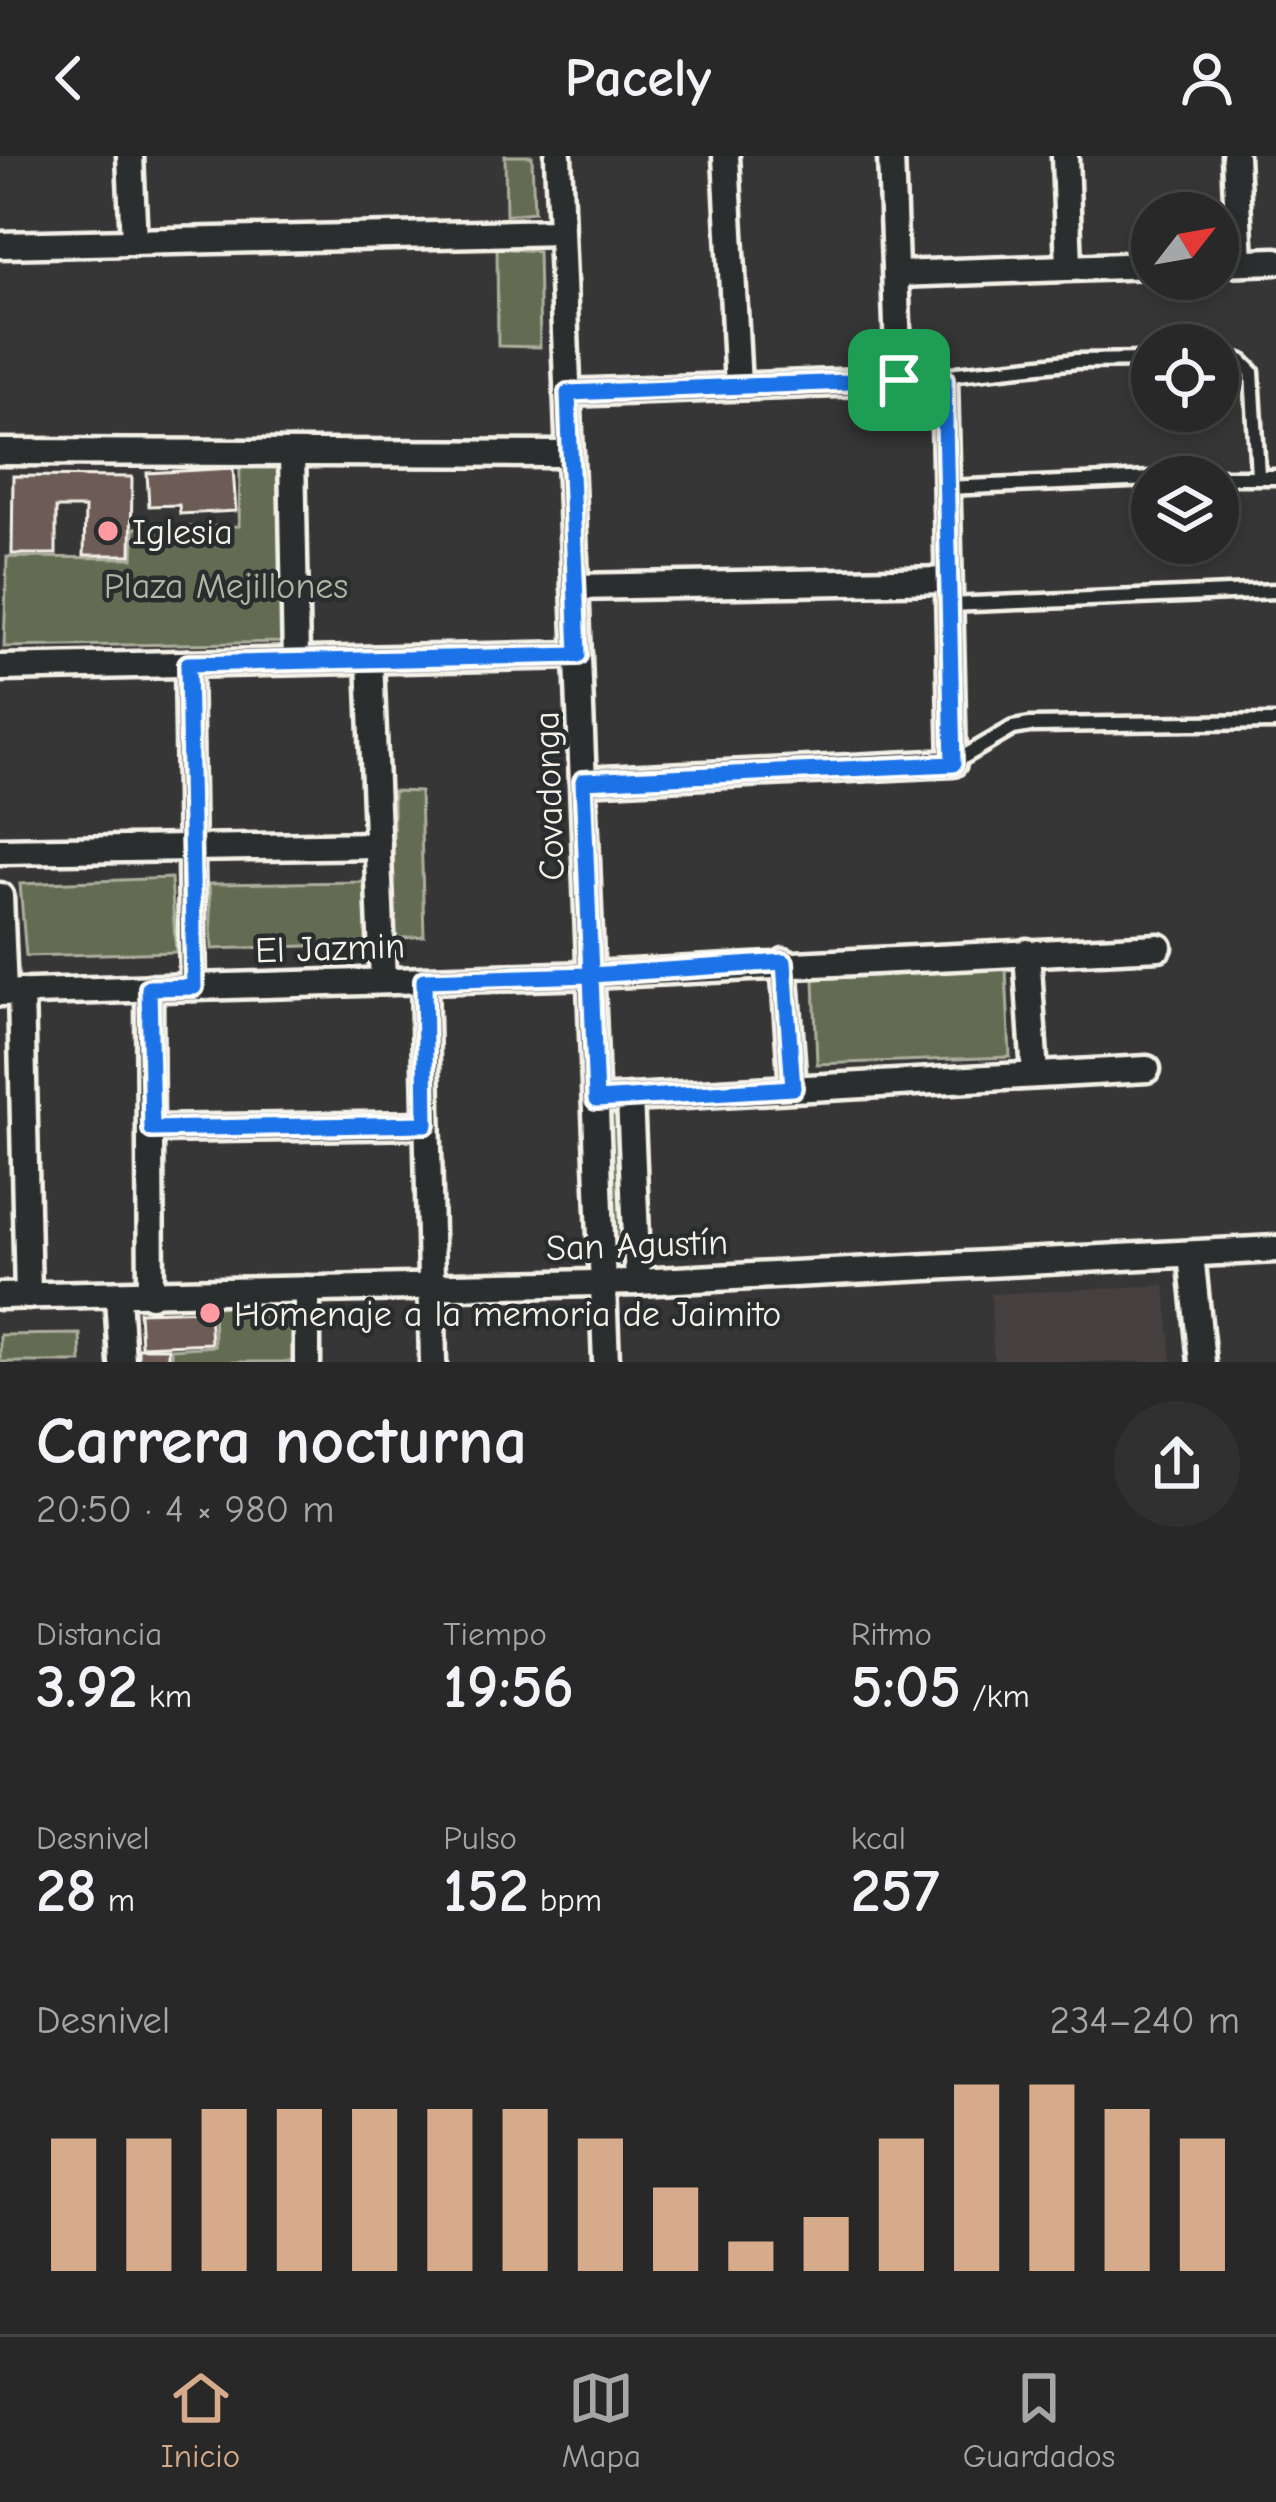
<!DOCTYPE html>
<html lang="es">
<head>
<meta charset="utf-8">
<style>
  body { margin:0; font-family:"Comic Neue",sans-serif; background:#313030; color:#f1f3f6; height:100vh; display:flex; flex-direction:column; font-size:45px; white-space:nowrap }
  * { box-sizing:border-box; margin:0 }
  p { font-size:39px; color:#a5a6a8 }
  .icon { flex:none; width:66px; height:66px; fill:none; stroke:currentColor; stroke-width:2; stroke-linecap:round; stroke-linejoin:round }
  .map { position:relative; height:1206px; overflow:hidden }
  .side { display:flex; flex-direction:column; background:#292828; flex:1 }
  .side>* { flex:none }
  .needle { width:78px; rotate:59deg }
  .controls { position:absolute; left:1131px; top:36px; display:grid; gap:24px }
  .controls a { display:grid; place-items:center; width:108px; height:108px; border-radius:50%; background:#292828; box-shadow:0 6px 18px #0003,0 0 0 3px #454445; font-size:60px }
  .pin { position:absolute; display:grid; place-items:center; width:102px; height:102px; color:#fff; margin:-51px; border-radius:24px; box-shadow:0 6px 18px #0006 }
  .round { display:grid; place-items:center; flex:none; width:126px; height:126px; border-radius:63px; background:#313030 }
  .headline { display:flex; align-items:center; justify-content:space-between; height:204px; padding:0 36px }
  h1 { font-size:66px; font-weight:700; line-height:90px }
  .figures { display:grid; grid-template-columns:repeat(3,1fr); gap:18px; height:204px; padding:12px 36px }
  .figures div { display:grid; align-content:center }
  .figures b { font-size:60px; font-weight:700 }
  .figures small { font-size:33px; font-weight:400 }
  .figures p { font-size:33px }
  .chart { height:336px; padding:24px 36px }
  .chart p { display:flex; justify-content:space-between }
  .chart svg { width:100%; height:216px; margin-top:12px; stroke:#d6ab8b; stroke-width:6 }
  header { display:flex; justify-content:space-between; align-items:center; height:156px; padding:0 36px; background:#292828; font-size:54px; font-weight:700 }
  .tabs { display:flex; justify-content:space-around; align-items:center; height:168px; border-top:3px solid #454445; background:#292828; font-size:33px; color:#a5a6a8 }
  .tabs a { display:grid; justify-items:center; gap:6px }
  .tabs .on { color:#d6ab8b }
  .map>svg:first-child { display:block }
  .built { fill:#474140 }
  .green { fill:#646c52; stroke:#acae9d; stroke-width:3 }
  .building { fill:#6d5b57; stroke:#f4f1e8; stroke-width:3 }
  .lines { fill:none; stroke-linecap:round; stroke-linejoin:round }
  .lane-casing { stroke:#f4f1e8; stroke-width:21 }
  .street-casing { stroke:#f4f1e8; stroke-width:33 }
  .lane { stroke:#2a2d2e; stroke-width:12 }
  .street { stroke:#2a2d2e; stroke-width:24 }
  .route-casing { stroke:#fff; stroke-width:24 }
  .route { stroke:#1a73e8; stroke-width:15 }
  .poi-dot { fill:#ff9aa2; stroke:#2a2d2e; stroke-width:4.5 }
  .labels { text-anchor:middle; stroke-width:9; stroke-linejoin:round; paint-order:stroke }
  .poi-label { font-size:36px; fill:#f4f1e8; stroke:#2a2d2e; text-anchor:start }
  .park-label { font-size:36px; fill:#b3b5a4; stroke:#2a2d2e }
  .street-label { font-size:36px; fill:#f4f1e8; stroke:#2a2d2e }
</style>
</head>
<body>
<header><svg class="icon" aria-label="back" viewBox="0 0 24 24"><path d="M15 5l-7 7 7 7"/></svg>Pacely<svg class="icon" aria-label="person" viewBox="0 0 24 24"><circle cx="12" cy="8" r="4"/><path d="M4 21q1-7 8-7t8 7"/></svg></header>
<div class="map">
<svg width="1276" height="1206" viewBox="0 0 1276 1206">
  <rect width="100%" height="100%" fill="#373636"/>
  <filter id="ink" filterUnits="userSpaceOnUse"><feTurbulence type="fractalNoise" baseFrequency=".00833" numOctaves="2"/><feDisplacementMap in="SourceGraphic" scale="24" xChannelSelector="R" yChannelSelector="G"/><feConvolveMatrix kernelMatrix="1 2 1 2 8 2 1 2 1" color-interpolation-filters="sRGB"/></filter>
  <g filter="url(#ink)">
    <polygon class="built" points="1165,1129 1172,1206 994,1206 991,1138"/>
    <g class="green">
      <polygon points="505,0 532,0 534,56 506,59"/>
      <polygon points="497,92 538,95 540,191 498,190"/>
      <polygon points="240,310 287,310 291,486 4,491 7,401 133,402 134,372 239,370"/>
      <polygon points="393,635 420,636 424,780 394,783"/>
      <polygon points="171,722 176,796 26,800 20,728"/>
      <polygon points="369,726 371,788 212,793 209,728"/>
      <polygon points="1006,813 1010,901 817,908 814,823"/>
      <polygon points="621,949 625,1097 605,1096 602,950"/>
      <polygon points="304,1137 304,1206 171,1206 171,1193 214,1190 213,1140"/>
      <polygon points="80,1178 81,1206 0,1206 0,1179"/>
    </g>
    <g class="building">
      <polygon points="233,312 236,355 180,358 179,349 149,350 147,317"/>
      <polygon points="13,320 132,321 131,399 84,399 85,352 56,352 56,398 12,398"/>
      <polygon points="209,1154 211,1187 141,1190 139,1156"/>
      <rect x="138" y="1192" width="30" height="14"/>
    </g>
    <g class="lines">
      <defs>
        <g id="lane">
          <polyline points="1218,203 1241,205 1252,216 1258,319"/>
          <polyline points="945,223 957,218 1077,205 1152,204"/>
          <polyline points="1206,321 1276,321"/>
          <polyline points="946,332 1152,323"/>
          <polyline points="949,449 1276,435"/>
          <polyline points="953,607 1013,572 1030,569 1276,566"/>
        </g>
        <g id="street">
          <polyline points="130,0 134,86"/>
          <polyline points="558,0 606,1206"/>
          <polyline points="726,0 738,230"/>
          <polyline points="891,0 899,224"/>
          <polyline points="1065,0 1069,111"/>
          <polyline points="1235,0 1240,106"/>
          <polyline points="0,89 561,76"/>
          <polyline points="1218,107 1276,105"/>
          <polyline points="896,118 1152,109"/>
          <polyline points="567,237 944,223 953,607 583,625"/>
          <polyline points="0,296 570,298"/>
          <polyline points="292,297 296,505"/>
          <polyline points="575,431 948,424"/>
          <polyline points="370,504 383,825"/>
          <polyline points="188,508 193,831"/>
          <polyline points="0,512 578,499"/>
          <polyline points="0,695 378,689"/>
          <polyline points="0,740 4,836"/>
          <polyline points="1027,796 1035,919"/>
          <polyline points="784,806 793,932"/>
          <polyline points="424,824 433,1206"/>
          <polyline points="149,832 151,1139"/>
          <polyline points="21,836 28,1140"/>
          <polyline points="0,837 591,819 1159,791"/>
          <polyline points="630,942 638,1126"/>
          <polyline points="596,944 1147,913"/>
          <polyline points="152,973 426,969"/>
          <polyline points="1191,1098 1202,1206"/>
          <polyline points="118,1139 122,1206"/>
          <polyline points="0,1140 638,1126 1276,1093"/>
          <polyline points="307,1206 307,1133"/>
        </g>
      </defs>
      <use href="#lane" class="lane-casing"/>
      <use href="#street" class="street-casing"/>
      <use href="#lane" class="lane"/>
      <use href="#street" class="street"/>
    </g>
  </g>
  <g class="lines" filter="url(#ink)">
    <defs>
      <polyline id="route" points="899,224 568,237 578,499 188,508 194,831 149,832 152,973 426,968 424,824 591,819 596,944 793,932 784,806 591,819 583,625 953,608 944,223 899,224"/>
    </defs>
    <use href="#route" class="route-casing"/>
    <use href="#route" class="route"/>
  </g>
  <g class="poi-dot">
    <circle cx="108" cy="375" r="12"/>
    <circle cx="210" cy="1157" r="12"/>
  </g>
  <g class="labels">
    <g class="poi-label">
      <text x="132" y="388">Iglesia</text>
      <text x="234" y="1170">Homenaje a la memoria de Jaimito</text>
    </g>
    <g class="park-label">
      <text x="226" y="442">Plaza Mejillones</text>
    </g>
    <g class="street-label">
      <text transform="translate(548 640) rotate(-92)" y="13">Covadonga</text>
      <text transform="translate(330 791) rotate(-2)" y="13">El Jazmin</text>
      <text transform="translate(637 1088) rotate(-2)" y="13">San Agustín</text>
    </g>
  </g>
</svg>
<div class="controls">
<a><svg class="needle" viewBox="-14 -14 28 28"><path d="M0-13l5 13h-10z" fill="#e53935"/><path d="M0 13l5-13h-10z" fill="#a5a6a8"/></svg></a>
<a><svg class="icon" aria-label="locate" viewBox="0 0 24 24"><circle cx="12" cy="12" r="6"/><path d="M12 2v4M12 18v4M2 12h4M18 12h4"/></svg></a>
<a><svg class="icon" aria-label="layers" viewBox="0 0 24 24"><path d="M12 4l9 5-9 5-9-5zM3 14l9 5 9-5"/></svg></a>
</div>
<div class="pin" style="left:899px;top:224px;background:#1e9e55"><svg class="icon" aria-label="arrive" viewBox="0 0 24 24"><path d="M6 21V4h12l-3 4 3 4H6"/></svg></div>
</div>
<section class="side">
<div class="headline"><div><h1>Carrera nocturna</h1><p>20:50 · 4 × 980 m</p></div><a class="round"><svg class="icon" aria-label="share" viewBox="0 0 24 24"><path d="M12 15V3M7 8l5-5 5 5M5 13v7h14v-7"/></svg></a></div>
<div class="figures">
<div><p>Distancia</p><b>3.92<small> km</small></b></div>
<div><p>Tiempo</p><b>19:56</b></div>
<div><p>Ritmo</p><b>5:05<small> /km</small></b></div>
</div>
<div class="figures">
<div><p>Desnivel</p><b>28<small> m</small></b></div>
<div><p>Pulso</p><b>152<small> bpm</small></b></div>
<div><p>kcal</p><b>257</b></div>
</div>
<div class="chart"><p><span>Desnivel</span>234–240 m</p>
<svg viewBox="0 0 160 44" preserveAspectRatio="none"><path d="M5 44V17M15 44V17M25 44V11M35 44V11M45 44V11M55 44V11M65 44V11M75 44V17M85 44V27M95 44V38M105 44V33M115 44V17M125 44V6M135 44V6M145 44V11M155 44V17"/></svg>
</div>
</section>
<nav class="tabs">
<a class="on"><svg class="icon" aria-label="home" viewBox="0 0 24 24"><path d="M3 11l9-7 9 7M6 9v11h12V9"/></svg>Inicio</a>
<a><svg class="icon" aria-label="map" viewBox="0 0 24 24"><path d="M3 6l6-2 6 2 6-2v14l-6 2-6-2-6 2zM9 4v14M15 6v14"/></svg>Mapa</a>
<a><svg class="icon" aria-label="saved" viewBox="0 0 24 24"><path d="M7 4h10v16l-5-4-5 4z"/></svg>Guardados</a>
</nav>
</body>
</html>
